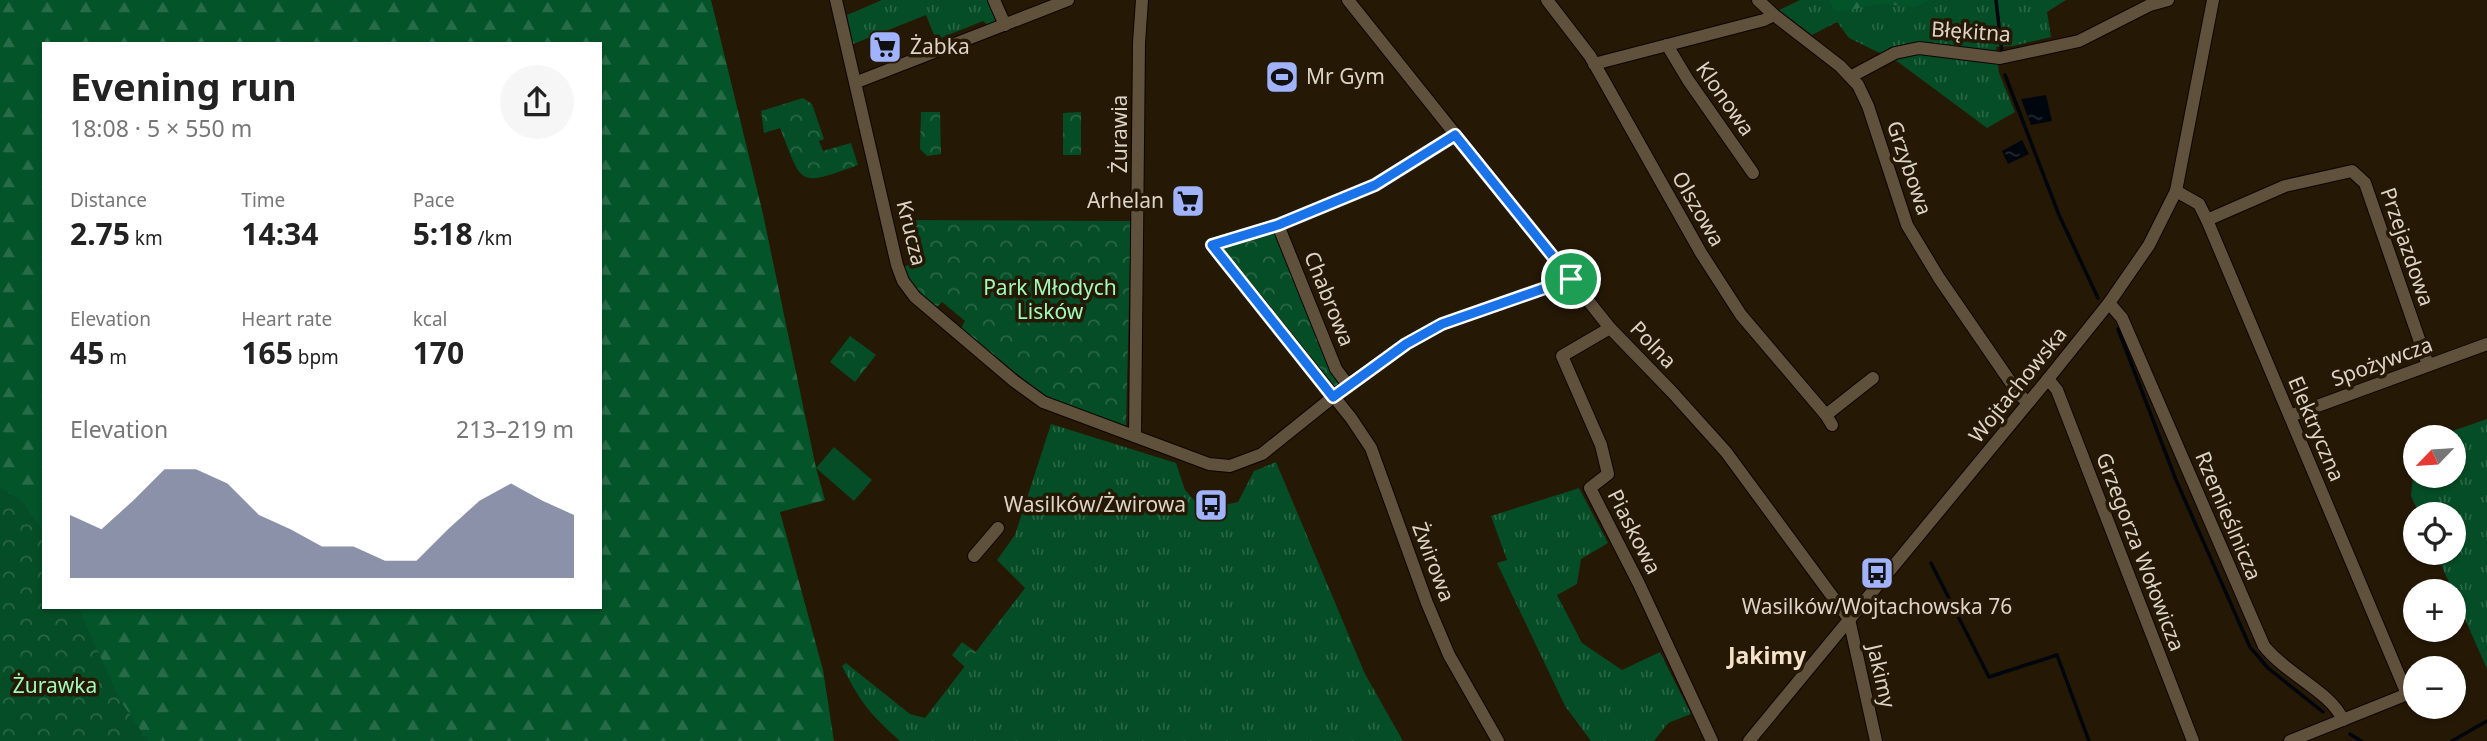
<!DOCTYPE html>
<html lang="en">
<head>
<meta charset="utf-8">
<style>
  body { margin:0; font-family:"Noto Sans",sans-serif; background:#f6f6f6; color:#222; height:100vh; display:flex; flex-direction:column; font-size:26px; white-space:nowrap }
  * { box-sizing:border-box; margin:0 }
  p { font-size:23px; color:#767676 }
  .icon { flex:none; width:38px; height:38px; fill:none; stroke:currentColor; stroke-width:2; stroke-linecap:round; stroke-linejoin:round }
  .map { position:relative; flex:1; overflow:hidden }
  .details { position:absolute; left:42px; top:42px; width:560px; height:567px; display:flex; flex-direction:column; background:#fff; border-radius:0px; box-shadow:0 2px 5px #0004 }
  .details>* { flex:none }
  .needle { width:46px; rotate:245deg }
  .controls { position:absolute; left:2403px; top:425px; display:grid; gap:14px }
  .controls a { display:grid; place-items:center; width:63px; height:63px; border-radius:50%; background:#fff; box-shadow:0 2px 5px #0004; font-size:35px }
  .pin { position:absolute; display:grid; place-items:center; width:60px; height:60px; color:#fff; margin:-30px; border:4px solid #fff; border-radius:50%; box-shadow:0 2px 7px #0007 }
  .round { display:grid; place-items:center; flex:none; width:74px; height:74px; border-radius:37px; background:#f6f6f6 }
  .headline { display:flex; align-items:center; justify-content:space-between; height:119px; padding:0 28px }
  h1 { font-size:38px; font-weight:700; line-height:52px }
  .figures { display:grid; grid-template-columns:repeat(3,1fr); gap:10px; height:119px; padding:7px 28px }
  .figures div { display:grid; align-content:center }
  .figures b { font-size:30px; font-weight:700 }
  .figures small { font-size:19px; font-weight:400 }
  .figures p { font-size:19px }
  .chart { height:196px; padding:14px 28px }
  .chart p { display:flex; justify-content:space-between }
  .chart svg { width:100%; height:126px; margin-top:7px; fill:#5b6385; opacity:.7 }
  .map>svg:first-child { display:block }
  .grass { fill:url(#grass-tufts) }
  .forest { fill:url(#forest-firs); fill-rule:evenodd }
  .park { fill:url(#park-crowns) }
  .pitch { fill:#054d26 }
  .water { fill:url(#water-ripples) }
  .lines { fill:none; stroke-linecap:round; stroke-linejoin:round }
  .stream { stroke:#00060d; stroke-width:3.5 }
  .minor-casing { stroke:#0e0400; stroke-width:14 }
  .minor { stroke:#60513c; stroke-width:12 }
  .route-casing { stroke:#fff; stroke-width:14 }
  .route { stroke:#1a73e8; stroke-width:9 }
  .labels { text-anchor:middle; stroke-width:7; stroke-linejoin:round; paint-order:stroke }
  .street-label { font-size:21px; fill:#ddd4c8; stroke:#251805 }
  .poi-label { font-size:21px; fill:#ddd4c8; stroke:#251805; text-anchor:start }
  .park-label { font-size:21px; fill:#a0fab9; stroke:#251805 }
  .neighbourhood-label { font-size:23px; font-weight:bold; fill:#f3e1c9; stroke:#251805 }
</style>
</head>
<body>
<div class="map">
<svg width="2487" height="741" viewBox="0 0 2487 741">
  <defs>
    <pattern id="grass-tufts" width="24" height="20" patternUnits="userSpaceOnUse" patternTransform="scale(1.75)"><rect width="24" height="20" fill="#054d26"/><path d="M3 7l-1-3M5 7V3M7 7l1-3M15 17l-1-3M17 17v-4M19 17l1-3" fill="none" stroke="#296644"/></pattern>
    <pattern id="forest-firs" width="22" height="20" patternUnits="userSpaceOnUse" patternTransform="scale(1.75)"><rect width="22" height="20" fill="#035429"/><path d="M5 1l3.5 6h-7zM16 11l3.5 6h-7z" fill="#276c47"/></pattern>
    <pattern id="park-crowns" width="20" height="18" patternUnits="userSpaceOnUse" patternTransform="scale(1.75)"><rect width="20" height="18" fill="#054d26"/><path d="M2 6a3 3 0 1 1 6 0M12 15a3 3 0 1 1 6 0" fill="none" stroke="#296644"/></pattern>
    <pattern id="water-ripples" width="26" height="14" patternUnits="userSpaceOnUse" patternTransform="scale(1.75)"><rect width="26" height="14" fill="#00060d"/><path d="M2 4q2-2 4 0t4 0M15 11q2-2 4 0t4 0" fill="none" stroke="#25292f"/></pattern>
  </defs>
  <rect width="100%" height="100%" fill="#251805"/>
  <g class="grass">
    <polygon points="882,0 990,0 995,14 995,22 989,26 983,21 936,40 926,15 853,44 847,15"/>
    <polygon points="1800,0 2066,0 2047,12 2051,37 2013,46 1996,47 1999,73 2015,112 1987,128 1898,62 1849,38 1837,22 1812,35 1779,10"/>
    <polygon points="2487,419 2487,669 2436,553 2454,553 2454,514 2419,514 2411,496 2415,458 2415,476 2454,476 2454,438 2435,437"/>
    <path d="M1051 424 1176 463 1185 490 1203 510 1238 502 1254 471 1276 462 1365 674 1403 741H900C870 714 860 702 842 666L846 663 910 714 925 718 1025 588 997 560 1015 535Z"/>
    <polygon points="1579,488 1608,543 1581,559 1577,584 1557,595 1582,643 1622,670 1660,652 1691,714 1668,723 1654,741 1591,741 1565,706 1497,563 1507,560 1491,516"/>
  </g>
  <g class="forest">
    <path d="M0 0H711L763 214 816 468 825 500 780 512 823 670 834 741H0ZM44 44H600V607H44Z"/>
    <path d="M1830 0H1929C1924 3 1919 6 1913 7 1903 8 1895 4 1885 4 1869 4 1848 13 1834 10Z"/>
  </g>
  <g class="park">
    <path d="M803 98 812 104 824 139 819 141 823 151 851 143 858 165C797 187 803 186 780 128L764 133 761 111Z"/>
    <polygon points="921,112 940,112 941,154 927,156 920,149"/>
    <polygon points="1081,112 1081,155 1063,155 1063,113"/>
    <polygon points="901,220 1131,221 1126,427 1050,401 961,328 965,321 942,302 937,307 912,286 904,267 914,262"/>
    <polygon points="1276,228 1339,385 1333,386 1218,247"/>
    <polygon points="850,336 876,355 855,382 830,362"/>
    <polygon points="0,487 24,503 44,533 44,607 78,607 120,700 148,741 0,741"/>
    <polygon points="962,642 976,652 968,670 952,655"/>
  </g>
  <polygon class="pitch" points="834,447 872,480 854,501 816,468"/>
  <g class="water">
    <polygon points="2046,95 2052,121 2031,125 2021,99"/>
    <polygon points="2022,140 2029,154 2008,164 2002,151"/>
  </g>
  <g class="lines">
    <g class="stream">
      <polyline points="1996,0 2002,53"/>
      <polyline points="2005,75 2059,215 2098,298"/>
      <polyline points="2118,329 2176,480 2250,647 2268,668 2323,712"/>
      <polyline points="1931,563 1989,677 2057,655 2089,741"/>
      <polyline points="2350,734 2361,741"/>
      <polyline points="2452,741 2487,721"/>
    </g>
    <defs>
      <g id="minor">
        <polyline points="836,0 897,265 903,281 915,297 1014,381 1043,402 1209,464 1230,466 1262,454 1348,385 1406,344 1442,324 1571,279"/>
        <polyline points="994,0 1005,25"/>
        <polyline points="1348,0 1610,328 1672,392 1726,452 1849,619 1876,741"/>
        <polyline points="1547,0 1590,56 1701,253 1741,315 1826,415 1832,425"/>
        <polyline points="1758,0 1774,15 1840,66 1858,85 1868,106 1907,225 1939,278 2018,393 2028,403"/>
        <polyline points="1667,45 1688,80 1753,173"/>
        <polyline points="1594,64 1764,20 1774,15"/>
        <polyline points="1852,76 1895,53 1919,48 2000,58 2079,41 2150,5 2168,0"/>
        <polyline points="857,82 1068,0"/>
        <polyline points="1455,135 1375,185 1278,225 1212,245 1351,418 1371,448 1427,603 1449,655 1498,741"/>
        <polyline points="2176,191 2199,204 2207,220 2407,694"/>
        <polyline points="2207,220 2285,186 2352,171 2365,183 2428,365"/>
        <polyline points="1278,225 1336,369 1348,385"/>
        <path d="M2109 303 2122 318 2264 646C2287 675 2330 691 2343 720"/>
        <polyline points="1610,328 1562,356 1601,445 1608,474 1590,488 1639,584 1712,741"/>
        <polyline points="2048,379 2057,390 2193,741"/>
        <polyline points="1826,415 1873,378"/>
        <polyline points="2290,416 2487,344"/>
        <polyline points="1135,436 1139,43 1142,0"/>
        <polyline points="974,556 998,528"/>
        <polyline points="1749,741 2048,379 2109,303 2149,245 2176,191 2213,0"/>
        <polyline points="2290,741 2415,691"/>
      </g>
    </defs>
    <use href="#minor" class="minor-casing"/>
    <use href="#minor" class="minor"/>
  </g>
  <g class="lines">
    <defs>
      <polygon id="route" points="1455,135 1571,279 1442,324 1406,344 1333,397 1212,245 1278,225 1375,185"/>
    </defs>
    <use href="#route" class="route-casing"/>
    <use href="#route" class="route"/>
  </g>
  <defs>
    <symbol id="supermarket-square" viewBox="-11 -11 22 22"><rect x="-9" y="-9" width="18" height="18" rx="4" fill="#a1b3fd" stroke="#251805"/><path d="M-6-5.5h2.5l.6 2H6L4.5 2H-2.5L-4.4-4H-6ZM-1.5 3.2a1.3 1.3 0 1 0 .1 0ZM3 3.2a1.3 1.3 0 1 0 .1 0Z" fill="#111"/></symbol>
    <symbol id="stadium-square" viewBox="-11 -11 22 22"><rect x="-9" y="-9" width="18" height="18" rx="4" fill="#a1b3fd" stroke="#251805"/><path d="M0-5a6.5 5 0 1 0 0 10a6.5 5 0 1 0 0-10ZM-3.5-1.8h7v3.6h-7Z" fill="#111"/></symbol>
    <symbol id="bus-square" viewBox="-11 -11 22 22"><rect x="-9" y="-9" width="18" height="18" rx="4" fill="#a1b3fd" stroke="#251805"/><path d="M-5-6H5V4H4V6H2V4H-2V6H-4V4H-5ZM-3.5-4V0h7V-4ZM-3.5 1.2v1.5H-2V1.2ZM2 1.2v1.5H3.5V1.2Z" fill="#111"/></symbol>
  </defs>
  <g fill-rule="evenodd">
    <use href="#supermarket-square" x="866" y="28" width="38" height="38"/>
    <use href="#stadium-square" x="1263" y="58" width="38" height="38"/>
    <use href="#supermarket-square" x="1169" y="182" width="38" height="38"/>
    <use href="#bus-square" x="1192" y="486" width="38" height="38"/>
    <use href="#bus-square" x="1858" y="554" width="38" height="38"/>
  </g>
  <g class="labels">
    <g class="street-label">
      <text transform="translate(1971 32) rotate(4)" y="7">Błękitna</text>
      <text transform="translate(1725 99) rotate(55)" y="7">Klonowa</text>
      <text transform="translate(1120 134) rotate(-90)" y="7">Żurawia</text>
      <text transform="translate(1909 168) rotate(71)" y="7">Grzybowa</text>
      <text transform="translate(1698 209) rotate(60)" y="7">Olszowa</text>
      <text transform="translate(911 233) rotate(76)" y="7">Krucza</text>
      <text transform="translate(2407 247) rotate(71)" y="7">Przejazdowa</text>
      <text transform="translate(1329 299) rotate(68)" y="7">Chabrowa</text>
      <text transform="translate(1653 345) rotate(46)" y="7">Polna</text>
      <text transform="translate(2382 362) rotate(-20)" y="7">Spożywcza</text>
      <text transform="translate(2018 385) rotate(-51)" y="7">Wojtachowska</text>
      <text transform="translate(2316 429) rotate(67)" y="7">Elektryczna</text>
      <text transform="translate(2228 516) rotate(67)" y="7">Rzemieślnicza</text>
      <text transform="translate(1634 532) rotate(63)" y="7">Piaskowa</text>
      <text transform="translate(2140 552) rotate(69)" y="7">Grzegorza Wołowicza</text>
      <text transform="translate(1433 562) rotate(69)" y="7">Żwirowa</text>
      <text transform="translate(1881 676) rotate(77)" y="7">Jakimy</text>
    </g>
    <g class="poi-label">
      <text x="910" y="54">Żabka</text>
      <text x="1306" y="84">Mr Gym</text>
      <text x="1164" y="208" text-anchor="end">Arhelan</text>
      <text x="1186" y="512" text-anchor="end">Wasilków/Żwirowa</text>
      <text x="1877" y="614" text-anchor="middle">Wasilków/Wojtachowska 76</text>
    </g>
    <g class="park-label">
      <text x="1050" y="295">Park Młodych<tspan x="1050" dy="24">Lisków</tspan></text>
      <text x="55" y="693">Żurawka</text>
    </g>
    <g class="neighbourhood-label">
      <text x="1767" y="664">Jakimy</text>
    </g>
  </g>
</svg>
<div class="controls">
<a><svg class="needle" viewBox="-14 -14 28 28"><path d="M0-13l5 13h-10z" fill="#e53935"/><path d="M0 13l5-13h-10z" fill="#767676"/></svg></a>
<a><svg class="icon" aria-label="locate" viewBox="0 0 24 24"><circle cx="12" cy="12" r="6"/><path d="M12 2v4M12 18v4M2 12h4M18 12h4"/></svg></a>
<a>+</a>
<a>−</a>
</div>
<div class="pin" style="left:1571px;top:279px;background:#1e9e55"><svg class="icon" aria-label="arrive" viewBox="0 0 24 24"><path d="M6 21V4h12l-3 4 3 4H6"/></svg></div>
<section class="details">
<div class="headline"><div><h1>Evening run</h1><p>18:08 · 5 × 550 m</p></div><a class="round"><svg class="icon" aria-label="share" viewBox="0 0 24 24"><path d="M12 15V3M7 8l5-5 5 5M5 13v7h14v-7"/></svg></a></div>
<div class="figures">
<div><p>Distance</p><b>2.75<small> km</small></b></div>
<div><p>Time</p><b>14:34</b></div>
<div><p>Pace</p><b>5:18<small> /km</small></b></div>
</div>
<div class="figures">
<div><p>Elevation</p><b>45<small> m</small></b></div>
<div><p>Heart rate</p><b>165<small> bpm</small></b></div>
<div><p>kcal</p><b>170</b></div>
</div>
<div class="chart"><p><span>Elevation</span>213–219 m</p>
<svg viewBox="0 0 160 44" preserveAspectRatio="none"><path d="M0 44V22L10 27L20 17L30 6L40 6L50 11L60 22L70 27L80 33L90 33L100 38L110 38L120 27L130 17L140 11L150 17L160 22V44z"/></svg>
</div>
</section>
</div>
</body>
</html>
